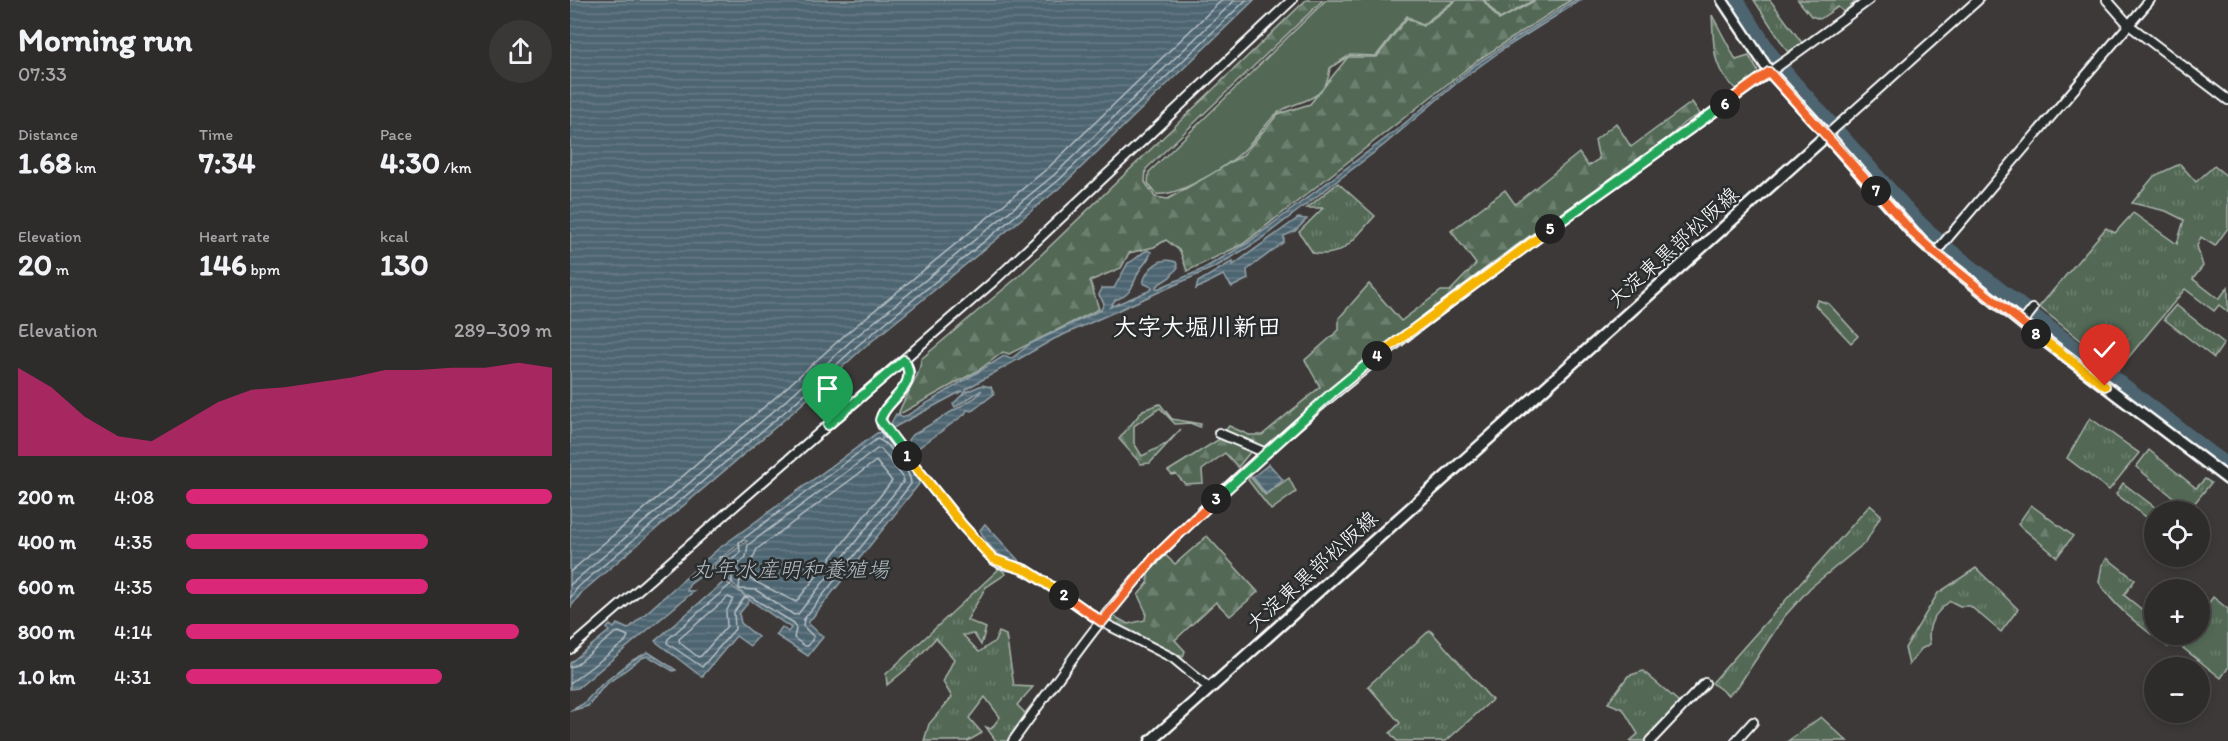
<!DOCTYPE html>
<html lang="en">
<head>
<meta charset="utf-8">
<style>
  body { margin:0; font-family:Itim,"Klee One",sans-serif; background:#3a3737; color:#f1f3f6; height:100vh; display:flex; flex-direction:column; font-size:22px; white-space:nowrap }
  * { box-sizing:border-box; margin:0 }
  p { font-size:20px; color:#a7a7a9 }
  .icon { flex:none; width:33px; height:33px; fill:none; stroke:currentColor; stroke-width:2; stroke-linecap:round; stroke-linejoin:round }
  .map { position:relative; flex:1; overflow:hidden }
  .drawer { display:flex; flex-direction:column; background:#2e2b2b; width:570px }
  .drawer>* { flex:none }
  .buttons { position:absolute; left:1574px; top:501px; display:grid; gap:12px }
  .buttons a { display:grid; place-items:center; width:66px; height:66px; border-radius:50%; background:#2e2b2b; box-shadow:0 3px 9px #0003,0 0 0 2px #494747; font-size:30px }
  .pin { position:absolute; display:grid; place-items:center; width:51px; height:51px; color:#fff; margin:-62px -26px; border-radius:50% 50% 50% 0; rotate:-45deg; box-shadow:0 0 6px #0007 }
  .pin .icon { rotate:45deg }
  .km { position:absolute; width:30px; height:30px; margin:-15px; border-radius:50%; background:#222; color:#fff; font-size:16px; line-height:30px; text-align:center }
  .round { display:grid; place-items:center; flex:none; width:63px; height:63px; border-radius:32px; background:#3a3737 }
  .head { display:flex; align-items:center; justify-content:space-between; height:102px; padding:0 18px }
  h1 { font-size:33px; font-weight:700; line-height:45px }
  .metrics { display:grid; grid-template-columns:repeat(3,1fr); gap:9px; height:102px; padding:6px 18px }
  .metrics div { display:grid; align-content:center }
  .metrics b { font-size:30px; font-weight:700 }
  .metrics small { font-size:16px; font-weight:400 }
  .metrics p { font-size:16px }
  .chart { height:168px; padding:12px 18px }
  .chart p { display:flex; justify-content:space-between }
  .chart svg { width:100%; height:108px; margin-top:6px; fill:#db2777; opacity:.7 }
  ul { padding:0 18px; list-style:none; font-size:20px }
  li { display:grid; grid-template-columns:96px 72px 1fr; align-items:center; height:45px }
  li i { height:15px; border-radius:8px; background:#db2777 }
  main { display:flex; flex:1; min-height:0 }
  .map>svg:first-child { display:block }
  .grass { fill:url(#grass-tufts); stroke:#a9b4aa; stroke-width:1.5 }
  .forest { fill:url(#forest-firs); stroke:#a9b4aa; stroke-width:1.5 }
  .park { fill:#536956; stroke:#a9b4aa; stroke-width:1.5 }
  .water { fill:url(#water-rules); stroke:#94a3aa; stroke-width:1.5 }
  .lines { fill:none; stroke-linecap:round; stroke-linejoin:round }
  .shore { stroke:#b8c1c6; stroke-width:1.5 }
  .river { stroke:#4d6571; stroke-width:14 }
  .minor-casing { stroke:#fff; stroke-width:12 }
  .tertiary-casing { stroke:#fff; stroke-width:14 }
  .secondary-casing { stroke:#fff; stroke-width:15 }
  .minor { stroke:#2a2d2e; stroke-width:8 }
  .tertiary { stroke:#2a2d2e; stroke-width:9 }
  .secondary { stroke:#2a2d2e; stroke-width:10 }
  .split-1-casing { stroke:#fff; stroke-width:12 }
  .split-2-casing { stroke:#fff; stroke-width:12 }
  .split-3-casing { stroke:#fff; stroke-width:12 }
  .split-4-casing { stroke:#fff; stroke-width:12 }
  .split-5-casing { stroke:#fff; stroke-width:12 }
  .split-6-casing { stroke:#fff; stroke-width:12 }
  .split-7-casing { stroke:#fff; stroke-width:12 }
  .split-8-casing { stroke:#fff; stroke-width:12 }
  .split-9-casing { stroke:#fff; stroke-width:12 }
  .split-1 { stroke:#22a559; stroke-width:8 }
  .split-2 { stroke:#f5b400; stroke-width:8 }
  .split-3 { stroke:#f0652b; stroke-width:8 }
  .split-4 { stroke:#22a559; stroke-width:8 }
  .split-5 { stroke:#f5b400; stroke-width:8 }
  .split-6 { stroke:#22a559; stroke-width:8 }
  .split-7 { stroke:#f0652b; stroke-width:8 }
  .split-8 { stroke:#f0652b; stroke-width:8 }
  .split-9 { stroke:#f5b400; stroke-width:8 }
  .labels { text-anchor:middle; stroke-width:5; stroke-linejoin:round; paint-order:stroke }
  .street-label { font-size:21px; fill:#fff; stroke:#2a2d2e }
  .water-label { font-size:22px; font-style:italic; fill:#afbabf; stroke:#2a2d2e }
  .quarter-label { font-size:24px; font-weight:bold; fill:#fff; stroke:#2a2d2e }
</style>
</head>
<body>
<main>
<section class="drawer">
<div class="head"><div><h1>Morning run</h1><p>07:33</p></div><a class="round"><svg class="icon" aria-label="share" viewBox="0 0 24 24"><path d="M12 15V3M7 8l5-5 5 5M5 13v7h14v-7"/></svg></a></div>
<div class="metrics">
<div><p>Distance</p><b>1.68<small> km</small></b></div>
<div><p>Time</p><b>7:34</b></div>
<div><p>Pace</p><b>4:30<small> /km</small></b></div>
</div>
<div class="metrics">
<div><p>Elevation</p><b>20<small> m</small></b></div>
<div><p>Heart rate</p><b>146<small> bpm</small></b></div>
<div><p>kcal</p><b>130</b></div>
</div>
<div class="chart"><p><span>Elevation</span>289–309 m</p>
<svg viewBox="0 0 160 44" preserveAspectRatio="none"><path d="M0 44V8L10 16L20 28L30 36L40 38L50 30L60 22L70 17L80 16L90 14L100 12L110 9L120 9L130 8L140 8L150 6L160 8V44z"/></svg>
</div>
<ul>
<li><b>200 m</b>4:08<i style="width:100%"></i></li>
<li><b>400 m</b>4:35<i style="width:66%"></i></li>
<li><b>600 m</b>4:35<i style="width:66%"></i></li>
<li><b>800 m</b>4:14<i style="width:91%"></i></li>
<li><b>1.0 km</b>4:31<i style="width:70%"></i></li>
</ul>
</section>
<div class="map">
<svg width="1658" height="741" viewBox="0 0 1658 741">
  <defs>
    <pattern id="grass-tufts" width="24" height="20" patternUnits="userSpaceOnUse" patternTransform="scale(1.5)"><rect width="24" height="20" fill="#536956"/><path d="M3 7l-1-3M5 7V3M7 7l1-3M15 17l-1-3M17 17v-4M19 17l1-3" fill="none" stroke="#6d806f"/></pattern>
    <pattern id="forest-firs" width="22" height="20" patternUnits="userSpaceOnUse" patternTransform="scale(1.5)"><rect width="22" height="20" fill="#536956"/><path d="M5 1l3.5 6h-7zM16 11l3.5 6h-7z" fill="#6d806f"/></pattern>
    <pattern id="water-rules" width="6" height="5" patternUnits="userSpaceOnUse" patternTransform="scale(1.5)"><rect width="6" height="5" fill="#4d6571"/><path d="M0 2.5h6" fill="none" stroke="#687c86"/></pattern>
  </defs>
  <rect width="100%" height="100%" fill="#3d3939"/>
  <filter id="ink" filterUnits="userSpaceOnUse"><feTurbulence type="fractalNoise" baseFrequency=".0167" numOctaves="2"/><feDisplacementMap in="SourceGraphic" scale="12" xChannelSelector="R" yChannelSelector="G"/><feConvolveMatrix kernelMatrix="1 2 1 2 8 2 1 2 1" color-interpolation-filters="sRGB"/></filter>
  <g filter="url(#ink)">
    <g class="grass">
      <polygon points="914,0 964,0 930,19"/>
      <polygon points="1184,0 1200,0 1233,44 1219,54"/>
      <polygon points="1610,164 1626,182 1644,166 1658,177 1658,228 1645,246 1631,237 1627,246 1633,266 1623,279 1649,299 1658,287 1658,312 1649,305 1644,311 1615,289 1548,370 1469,307 1536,228 1545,233 1563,213 1607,244 1614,220 1596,211 1562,203 1584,176"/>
      <path d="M768 183 805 216C785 237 774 259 743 253L729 232 753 208H737Z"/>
      <polygon points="1248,300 1259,304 1288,336 1281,343 1245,305"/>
      <polygon points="1606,305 1654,343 1644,358 1594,319"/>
      <polygon points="1520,418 1569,453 1539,490 1497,458"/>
      <polygon points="1579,450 1626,488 1635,479 1641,483 1619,510 1566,467"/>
      <polygon points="1553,483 1590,511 1584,512 1584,523 1546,494"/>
      <polygon points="1300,505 1311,515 1296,542 1240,588 1214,617 1167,688 1158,695 1142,683"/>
      <path d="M1537 558 1565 580 1554 595 1584 619V634L1606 637 1598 647C1572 627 1546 610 1529 582L1532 565Z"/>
      <polygon points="430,568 436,574 416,587 397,620 416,628 411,645 404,634 393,635 409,652 425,641 429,632 436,635 444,686 463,687 447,705 455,713 479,683 483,682 438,741 426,741 416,727 421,729 430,717 415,697 399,718 412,733 398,741 354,741 359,724 382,697 373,682 384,659 366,638 340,666 317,685 316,674"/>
      <path d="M1406 568 1448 609 1431 632 1400 606H1390L1380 601C1365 613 1356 624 1360 644L1351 649 1339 665 1335 648 1368 593Z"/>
      <polygon points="1643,597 1658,609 1658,668 1651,678 1608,644 1615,635 1629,634 1629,616"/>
      <polygon points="860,630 922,700 876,741 827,741 820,733 830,723 798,686"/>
      <polygon points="1073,671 1108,701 1107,709 1075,741 1060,741 1068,734 1053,709 1038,703 1058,676"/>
      <polygon points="1251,717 1277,741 1218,741"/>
    </g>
    <g class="forest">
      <path d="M736 0H753L576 169 575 182 585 197 598 199 673 155 708 114 740 104 778 57H807L837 18 853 26 887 0H913L929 20 966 0H1001L908 60 673 244 617 271 610 251 596 240 584 247 559 253 551 268 520 281 529 309 439 354 433 352 409 370 328 415C334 395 350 379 351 359L449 276Z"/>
      <polygon points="1228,0 1287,0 1274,12 1268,7 1250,19 1241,16"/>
      <path d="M1142 15 1166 60 1179 56 1189 73 1168 90C1141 71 1144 45 1142 15Z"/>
      <polygon points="1122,102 1130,114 1114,123 1094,142 938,251 830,333 697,449 686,445 668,467 655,453 632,470 633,483 615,484 606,474 602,475 598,471 648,440 659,426 679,435 692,435 750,387 735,360 769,330 769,318 799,284 831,321 871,291 880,291 906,264 881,231 935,190 945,204 1009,153 1018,166 1029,159 1025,140 1046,123 1061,147"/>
      <polygon points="590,404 602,419 631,424 630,427 620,423 605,424 590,408 564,426 564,443 572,456 596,444 611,429 580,463 571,464 549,439 573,410"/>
      <polygon points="680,476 695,495 719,478 726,492 701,510 678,480"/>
      <polygon points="1461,505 1503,536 1487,557 1448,524"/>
      <polygon points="637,536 688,592 660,616 646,602 605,640 615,651 613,657 537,621 542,615 558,624 575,620 576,612 568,595 578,583 578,571 594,554 605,564"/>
    </g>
    <path class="park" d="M756 0H885L852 25 837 16 806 56 780 55 760 68C756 107 723 98 705 115 693 127 684 142 671 153 654 168 608 197 586 194L578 183 579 172Z"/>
    <g class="water">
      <polygon points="0,0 684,0 493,185 291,350 222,413 12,592 0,608"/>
      <path d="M1005 0H1011L932 50 888 82 814 145 687 242 647 266 484 339 396 389V392L412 385 421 387 424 394 402 411 397 410 395 414 344 451 338 440 341 436 406 397 412 390 385 407 383 404 394 393 392 391 321 429 319 427 326 414 333 418 434 356 441 359 460 344 531 310 534 303 529 295 532 288H544L558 263C566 260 570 253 578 250L581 252C579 261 572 265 568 273 562 287 561 295 545 300L540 307 581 290 582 287 573 283C577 268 590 256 606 262L608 267 600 277 586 286 587 289 631 270 676 244 829 128 903 66Z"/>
      <polygon points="728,218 737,219 725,231 714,236 714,242 677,270 678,279 662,287 653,275 626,289 628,282 663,261 663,265"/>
      <polygon points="312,432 312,439 316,434 347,473 349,484 238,623 253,637 238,656 206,635 212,627 218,632 221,628 180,600 169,614 171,623 188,637 180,646 166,636 132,677 85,641 155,581 180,600 154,575 145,572 145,565 177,541 174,540 141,566 142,574 138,572 136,577 131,576 119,585 117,591 124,591 8,688 0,689 0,663 39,631 37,628 40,625 44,628 47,624 58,629 148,549 307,433"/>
      <polygon points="699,464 713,480 696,494 683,477"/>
      <path d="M415 524 450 562C431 560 418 547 410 530Z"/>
      <polygon points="78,652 106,670 103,671 78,656 72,658 34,686 18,706 0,711 13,704 31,685 63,660"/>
    </g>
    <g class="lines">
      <g class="shore">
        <path d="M307 439C320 443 341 472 341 484L234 619 233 626 244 637 238 646H235L224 638 226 629 224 623 179 596 174 598 164 612 165 629 132 667 97 643 98 639 162 583V576L152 568 149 557C157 555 162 565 170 552L169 542Z"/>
        <polygon points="307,449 311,449 333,477 333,482 228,614 224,615 186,590 169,589 170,577 166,567 176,557 178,545"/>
        <polygon points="306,461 322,481 226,602 180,579 178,569 187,549"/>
        <polyline points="0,572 207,396 277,333 478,168 652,0"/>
        <polyline points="0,585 213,403 282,340 484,175 665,0"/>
        <polygon points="158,597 163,599 156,612 157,626 131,656 128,657 110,643 109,639"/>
        <polyline points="0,598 8,587 218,409 287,346 489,180 676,0"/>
        <polyline points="0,667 6,665 45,633 49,632 58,636 55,642 0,683"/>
      </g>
      <polyline class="river" points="1167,0 1201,54 1224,82 1345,218 1376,247 1658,466"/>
      <defs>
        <g id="minor">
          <polyline points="1537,0 1559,25 1658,100"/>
          <polyline points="1257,135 1408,0"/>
          <polyline points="1365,253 1580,0"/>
          <polyline points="1452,323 1463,309"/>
          <path d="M334 360C354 391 305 402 312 425L392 525 423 559 429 563 451 568 467 577 532 622 603 658 639 688"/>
          <polyline points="649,433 696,453"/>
          <polyline points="0,649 424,281 722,0"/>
          <path d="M443 741C488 679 533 612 587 556 798 339 1058 179 1299 0"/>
          <polyline points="1080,741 1135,683"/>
          <polyline points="1166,741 1183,722"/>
        </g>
        <polyline id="tertiary" points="1152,0 1199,71 1257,135"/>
        <polyline id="secondary" points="581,741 1257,135 1344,234 1365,253 1452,323 1658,479"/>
      </defs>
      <use href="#minor" class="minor-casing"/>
      <use href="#tertiary" class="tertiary-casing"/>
      <use href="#secondary" class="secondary-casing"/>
      <use href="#minor" class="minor"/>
      <use href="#tertiary" class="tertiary"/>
      <use href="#secondary" class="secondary"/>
    </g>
  </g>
  <g class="lines" filter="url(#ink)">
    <defs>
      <path id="split-1" d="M258 425 334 360C351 387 315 399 310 420L337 456"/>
      <polyline id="split-2" points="337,456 392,525 423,559 458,571 494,595"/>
      <polyline id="split-3" points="494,595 532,622 585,557 646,499"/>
      <polyline id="split-4" points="646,499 762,393 807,356"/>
      <polyline id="split-5" points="807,356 980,229"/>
      <polyline id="split-6" points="980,229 1155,104"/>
      <polyline id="split-7" points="1155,104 1199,72 1306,191"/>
      <polyline id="split-8" points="1306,191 1344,234 1365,253 1466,334"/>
      <polyline id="split-9" points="1466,334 1535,386"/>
    </defs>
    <use href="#split-1" class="split-1-casing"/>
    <use href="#split-2" class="split-2-casing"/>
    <use href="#split-3" class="split-3-casing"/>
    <use href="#split-4" class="split-4-casing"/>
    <use href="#split-5" class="split-5-casing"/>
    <use href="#split-6" class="split-6-casing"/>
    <use href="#split-7" class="split-7-casing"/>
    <use href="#split-8" class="split-8-casing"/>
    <use href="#split-9" class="split-9-casing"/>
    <use href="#split-1" class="split-1"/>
    <use href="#split-2" class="split-2"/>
    <use href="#split-3" class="split-3"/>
    <use href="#split-4" class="split-4"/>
    <use href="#split-5" class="split-5"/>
    <use href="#split-6" class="split-6"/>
    <use href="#split-7" class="split-7"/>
    <use href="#split-8" class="split-8"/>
    <use href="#split-9" class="split-9"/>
  </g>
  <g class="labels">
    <g class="street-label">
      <text transform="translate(1103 247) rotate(-42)" y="7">大淀東黒部松阪線</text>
      <text transform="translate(742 571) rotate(-42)" y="7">大淀東黒部松阪線</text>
    </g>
    <g class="water-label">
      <text x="220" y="577">丸年水産明和養殖場</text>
    </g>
    <g class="quarter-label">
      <text x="627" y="335">大字大堀川新田</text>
    </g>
  </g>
</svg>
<div class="buttons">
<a><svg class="icon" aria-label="locate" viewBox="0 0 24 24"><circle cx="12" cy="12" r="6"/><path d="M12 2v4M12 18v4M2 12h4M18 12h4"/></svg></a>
<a>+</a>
<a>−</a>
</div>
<div class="pin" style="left:258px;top:425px;background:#1e9e55"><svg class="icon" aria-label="arrive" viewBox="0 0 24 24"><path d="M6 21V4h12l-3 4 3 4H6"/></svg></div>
<div class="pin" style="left:1535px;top:386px;background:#d93025"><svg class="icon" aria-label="check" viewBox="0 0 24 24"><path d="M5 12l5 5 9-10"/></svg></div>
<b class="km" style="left:337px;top:456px">1</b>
<b class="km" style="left:494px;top:595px">2</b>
<b class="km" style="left:646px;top:499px">3</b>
<b class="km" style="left:807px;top:356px">4</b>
<b class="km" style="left:980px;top:229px">5</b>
<b class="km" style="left:1155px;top:104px">6</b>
<b class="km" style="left:1306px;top:191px">7</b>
<b class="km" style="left:1466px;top:334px">8</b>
</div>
</main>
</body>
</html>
